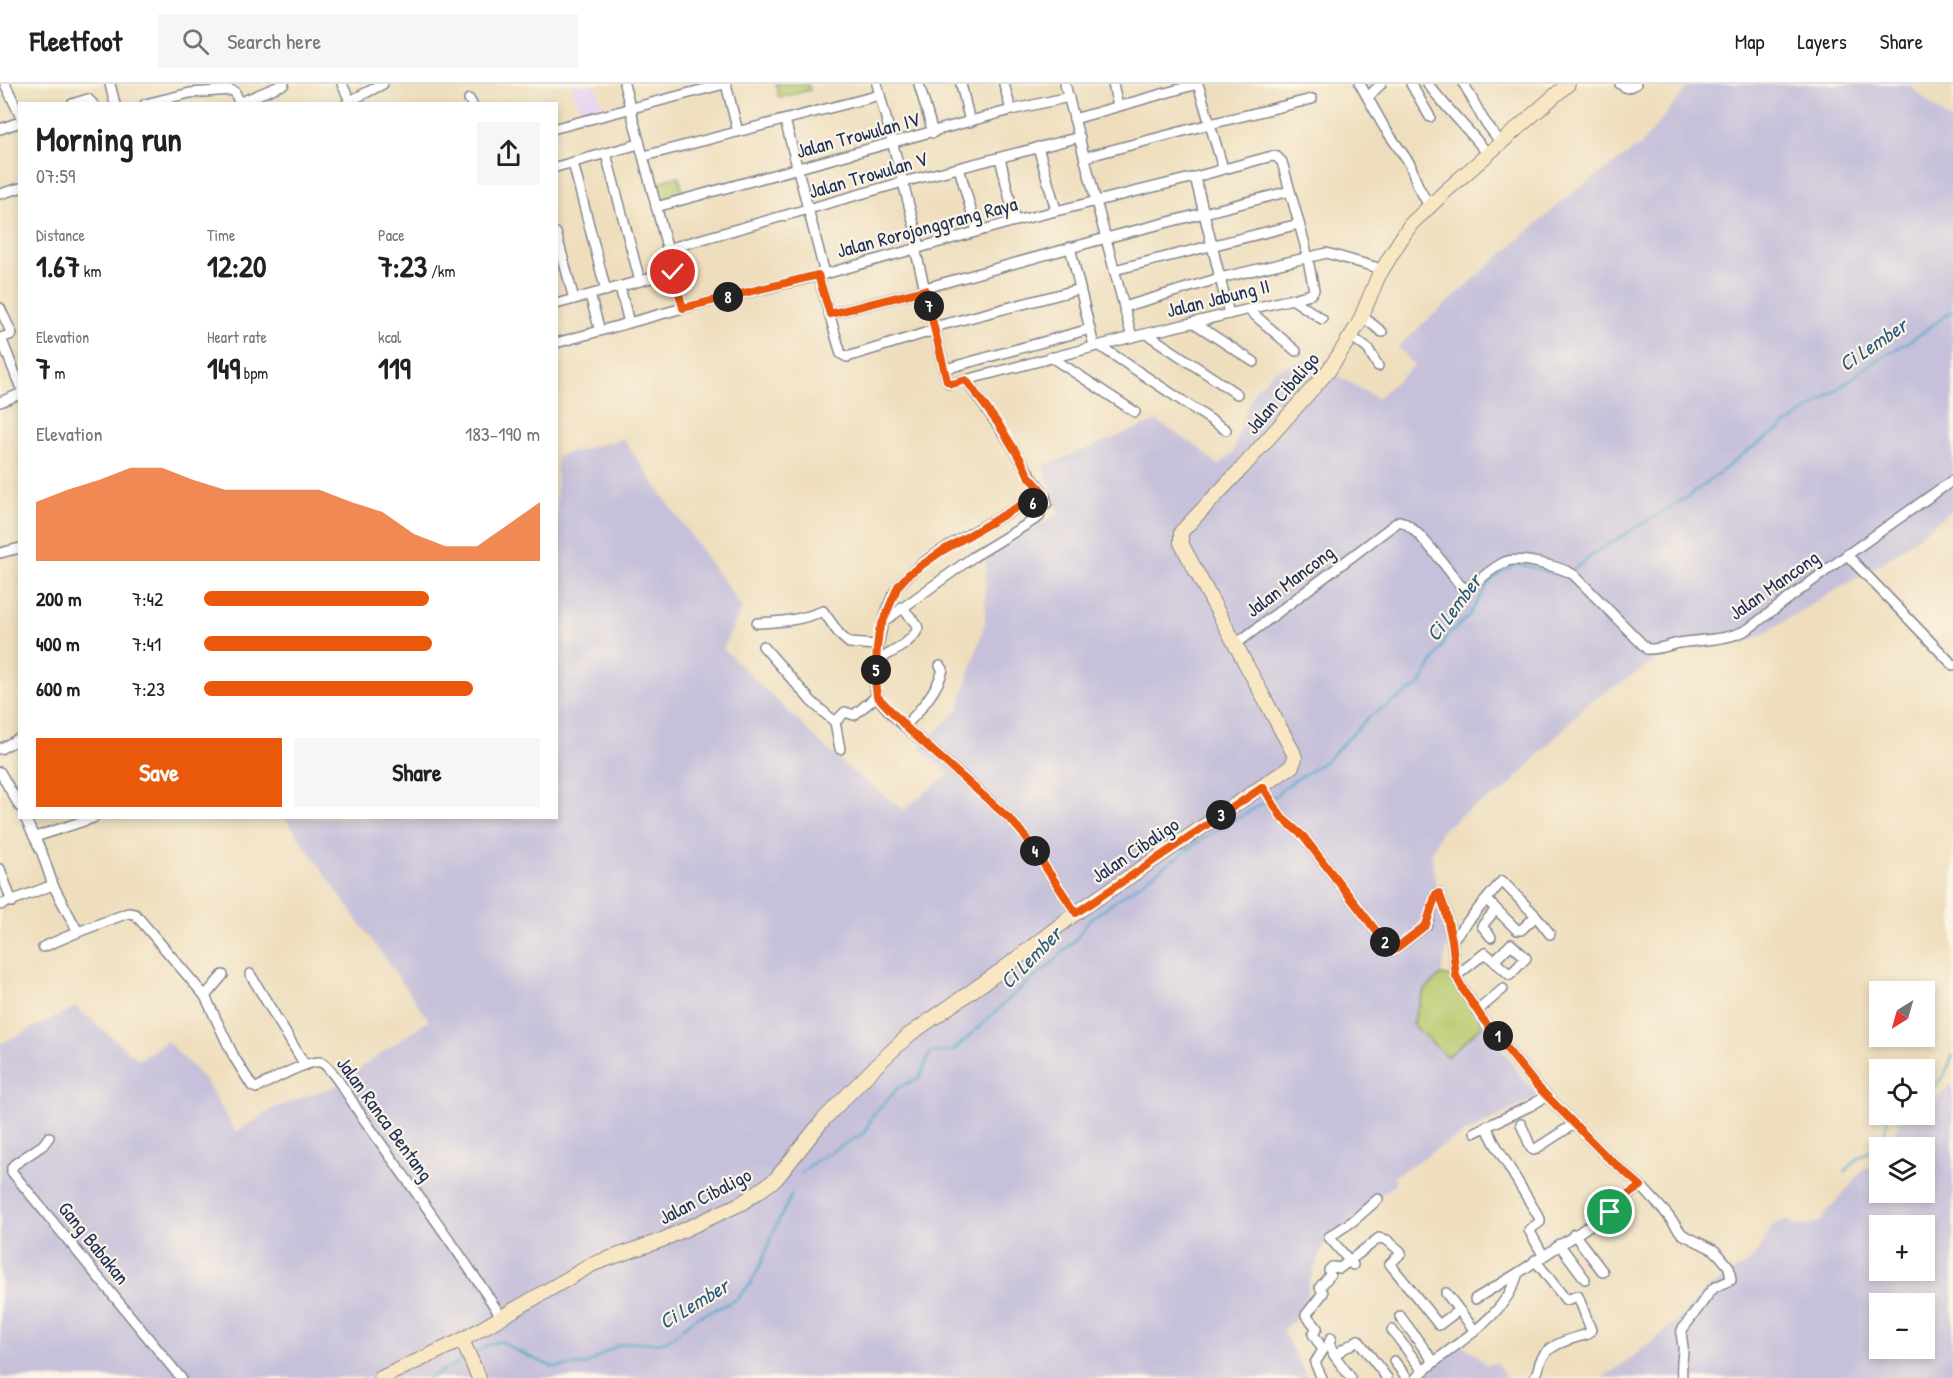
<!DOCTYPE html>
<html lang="en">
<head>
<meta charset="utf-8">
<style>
  body { margin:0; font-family:"Patrick Hand",sans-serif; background:#f6f6f6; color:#202124; height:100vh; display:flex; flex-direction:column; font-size:22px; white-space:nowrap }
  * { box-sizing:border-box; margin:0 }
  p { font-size:20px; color:#757577 }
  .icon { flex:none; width:33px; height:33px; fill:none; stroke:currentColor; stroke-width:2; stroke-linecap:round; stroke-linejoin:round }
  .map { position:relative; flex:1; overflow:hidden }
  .panel { position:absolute; left:18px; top:18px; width:540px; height:717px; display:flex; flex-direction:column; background:#fff; border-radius:0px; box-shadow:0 3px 9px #0003 }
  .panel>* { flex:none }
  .needle { width:39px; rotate:217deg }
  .controls { position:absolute; left:1869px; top:897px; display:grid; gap:12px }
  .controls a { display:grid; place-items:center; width:66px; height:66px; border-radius:0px; background:#fff; box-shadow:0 3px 9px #0003; font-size:30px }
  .pin { position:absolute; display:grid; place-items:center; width:51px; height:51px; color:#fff; margin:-26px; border:3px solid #fff; border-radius:50%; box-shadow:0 2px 6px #0007 }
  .km { position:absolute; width:30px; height:30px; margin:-15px; border-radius:50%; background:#222; color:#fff; font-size:16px; line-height:30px; text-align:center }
  .round { display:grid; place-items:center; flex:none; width:63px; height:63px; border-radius:0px; background:#f6f6f6 }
  .head { display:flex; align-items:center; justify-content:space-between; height:102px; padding:0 18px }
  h1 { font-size:33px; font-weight:800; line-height:45px }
  .metrics { display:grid; grid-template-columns:repeat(3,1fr); gap:9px; height:102px; padding:6px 18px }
  .metrics div { display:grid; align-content:center }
  .metrics b { font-size:30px; font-weight:800 }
  .metrics small { font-size:16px; font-weight:400 }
  .metrics p { font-size:16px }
  .chart { height:168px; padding:12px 18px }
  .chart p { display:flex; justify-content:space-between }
  .chart svg { width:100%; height:108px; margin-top:6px; fill:#ea580c; opacity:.7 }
  .button { display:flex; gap:12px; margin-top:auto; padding:12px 18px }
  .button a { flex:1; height:69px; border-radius:0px; background:#ea580c; color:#fff; font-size:24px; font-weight:800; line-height:69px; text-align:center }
  .button a+a { background:#f6f6f6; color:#202124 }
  ul { padding:0 18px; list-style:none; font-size:20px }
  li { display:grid; grid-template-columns:96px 72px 1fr; align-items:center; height:45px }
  li i { height:15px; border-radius:8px; background:#ea580c }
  header { display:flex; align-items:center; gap:36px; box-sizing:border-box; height:84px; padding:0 30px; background:#fff; border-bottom:2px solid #e0e0e0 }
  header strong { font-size:28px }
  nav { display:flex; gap:33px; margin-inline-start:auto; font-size:21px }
  .search { width:420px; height:54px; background:#f6f6f6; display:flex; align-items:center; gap:15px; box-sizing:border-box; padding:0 21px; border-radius:0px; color:#757577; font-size:22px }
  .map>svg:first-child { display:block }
  .built { fill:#e4d3f2 }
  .industrial { fill:#c6c0da; fill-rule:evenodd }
  .green { fill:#b5c96c; stroke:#687c65; stroke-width:1.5 }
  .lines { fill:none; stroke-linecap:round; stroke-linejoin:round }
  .stream { stroke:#43aac3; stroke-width:2 }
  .street-casing { stroke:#84868e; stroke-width:12 }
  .secondary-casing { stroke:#84868e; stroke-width:16 }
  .street { stroke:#fff; stroke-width:9 }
  .secondary { stroke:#f9e7c3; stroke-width:14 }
  .route-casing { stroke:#fff; stroke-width:12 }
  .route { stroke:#ea580c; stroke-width:8 }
  .labels { text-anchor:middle; stroke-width:4.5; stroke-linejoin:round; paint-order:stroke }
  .street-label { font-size:20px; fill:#1b2f5e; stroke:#fcf5e5 }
  .water-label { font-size:21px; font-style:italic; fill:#295a81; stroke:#fcf5e5 }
</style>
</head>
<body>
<header>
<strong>Fleetfoot</strong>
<div class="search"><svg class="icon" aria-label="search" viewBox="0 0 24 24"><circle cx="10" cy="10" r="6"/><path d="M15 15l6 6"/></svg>Search here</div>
<nav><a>Map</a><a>Layers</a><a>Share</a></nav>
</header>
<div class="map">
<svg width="1953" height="1294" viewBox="0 0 1953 1294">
  <rect width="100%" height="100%" fill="#fcf5e5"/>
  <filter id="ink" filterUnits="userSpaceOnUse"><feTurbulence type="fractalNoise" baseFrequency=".0167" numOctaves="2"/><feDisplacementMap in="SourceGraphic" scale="12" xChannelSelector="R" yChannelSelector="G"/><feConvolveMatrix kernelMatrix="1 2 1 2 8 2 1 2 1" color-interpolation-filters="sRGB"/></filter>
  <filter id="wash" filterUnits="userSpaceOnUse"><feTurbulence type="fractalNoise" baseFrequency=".008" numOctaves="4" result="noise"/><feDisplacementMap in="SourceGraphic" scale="24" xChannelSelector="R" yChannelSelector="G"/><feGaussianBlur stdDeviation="1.35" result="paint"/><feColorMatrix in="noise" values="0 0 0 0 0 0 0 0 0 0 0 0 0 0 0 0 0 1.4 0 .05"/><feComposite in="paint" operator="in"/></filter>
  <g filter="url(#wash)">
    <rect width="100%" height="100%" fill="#eedebd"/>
    <polygon class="built" points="571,0 595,0 603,22 581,28"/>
    <g class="industrial">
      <polygon points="1698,0 1908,0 1953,40 1953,425 1890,474 1754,555 1668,569 1587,620 1504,707 1471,724 1441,747 1431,771 1438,813 1449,852 1441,891 1424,907 1483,941 1538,1013 1457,1053 1394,1092 1396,1098 1323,1162 1310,1196 1304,1223 1301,1232 1282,1246 1307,1294 0,1294 0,960 76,923 139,976 167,957 205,996 236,1048 274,1024 335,1002 429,936 285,734 556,734 557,372 623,355 742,524 723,565 844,681 903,726 949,691 919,664 958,626 985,539 986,473 1059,429 1043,382 1157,337 1199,364 1219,382 1233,369 1242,337 1255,306 1276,286 1307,275 1377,314 1414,282 1398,262 1572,109 1641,61 1688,3"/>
      <path d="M1953 999V1294H1602L1629 1276 1681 1234 1702 1209 1752 1176 1772 1143 1786 1135 1797 1142H1808L1821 1137 1826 1128 1852 1100 1862 1086 1879 1078 1880 1108H1924V1064L1890 1063 1901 1031 1924 1030 1925 1017 1936 1015ZM1880 1142H1924V1186H1880ZM1880 1220H1924V1264H1880Z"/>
      <polygon points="1462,1261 1475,1269 1487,1281 1496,1278 1507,1294 1419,1294"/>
    </g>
    <g class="green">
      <polygon points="776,0 808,0 810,6 779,14"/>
      <polygon points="679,92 683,110 660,116 656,99"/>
      <polygon points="1441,891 1454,893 1483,941 1447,973 1412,940 1424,907"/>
    </g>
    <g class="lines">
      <g class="stream">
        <polyline points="1574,485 1599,466 1689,412 1753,363 1826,314 1873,278 1915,254 1953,226"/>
        <polyline points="1272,714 1292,698 1327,676 1370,632 1420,601 1448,551 1468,533 1489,499 1500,489 1514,481 1522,481 1569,493"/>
        <polyline points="1924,1012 1944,992 1953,971"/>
        <polyline points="1845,1088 1858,1074 1882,1060 1889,1030"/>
        <polyline points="801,1089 818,1075 864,1049 873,1031 898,1004 920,993 930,969 953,967 1019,906 1051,880 1076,855 1089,836 1204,754 1267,717"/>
        <polyline points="473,1270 490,1260 501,1257 513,1265 552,1283 585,1281 618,1261 634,1258 655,1259 667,1257 695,1234 736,1216 751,1199 762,1178 774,1146 792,1110"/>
        <polyline points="428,1294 466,1275"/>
      </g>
    </g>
  </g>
  <g filter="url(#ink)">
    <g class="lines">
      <defs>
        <g id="street">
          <polyline points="5,0 20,31"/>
          <polyline points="110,0 115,20"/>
          <polyline points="342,0 350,17 346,20"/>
          <polyline points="624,0 683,224"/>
          <polyline points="726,0 738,48"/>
          <polyline points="877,0 920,163"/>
          <polyline points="919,0 933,49"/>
          <polyline points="961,0 970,38"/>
          <polyline points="1004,0 1011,26"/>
          <polyline points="1065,0 1132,253"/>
          <polyline points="1113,0 1118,22"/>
          <polyline points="1198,0 1223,84"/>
          <polyline points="1360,0 1384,43 1410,80 1418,102 1429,122"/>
          <polyline points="1411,0 1430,33"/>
          <path d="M1428 0C1447 25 1469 46 1488 70"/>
          <polyline points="1464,0 1483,35 1501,59"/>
          <polyline points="1620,0 1627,4 1636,0"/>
          <polyline points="1368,13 1381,0"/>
          <polyline points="469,15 472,20"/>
          <polyline points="350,17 383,0"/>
          <polyline points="72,20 88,15 93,20"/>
          <polyline points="145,20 190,9 231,6 235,8 238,16 241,18 284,0"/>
          <polyline points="1074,35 1197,0"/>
          <polyline points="785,36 825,190"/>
          <polyline points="556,44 724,0"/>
          <polyline points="0,45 20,38"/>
          <polyline points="1038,63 1056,126"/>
          <polyline points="606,70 640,197"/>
          <polyline points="644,72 880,11"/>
          <polyline points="1085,73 1210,40 1312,15"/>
          <polyline points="1000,74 1015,137"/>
          <polyline points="573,79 606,207"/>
          <polyline points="556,83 639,60"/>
          <polyline points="959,84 977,147"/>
          <polyline points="1195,93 1229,230"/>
          <polyline points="0,110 20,104"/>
          <polyline points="656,123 1011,26 1069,13"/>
          <polyline points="556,149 574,215"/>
          <polyline points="1070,163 1094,262"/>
          <polyline points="667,165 903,98 1080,53"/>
          <polyline points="1330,170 1382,185"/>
          <polyline points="1114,186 1299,140"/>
          <polyline points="818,191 841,270 847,273 935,246"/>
          <polyline points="620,203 629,239"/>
          <polyline points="925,204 1106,154 1286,108"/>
          <polyline points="590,211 600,247"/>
          <polyline points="1292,215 1322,235"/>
          <polyline points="556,220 673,188"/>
          <polyline points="1124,223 1220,194 1327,169"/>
          <polyline points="0,224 12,250 1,254 20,302"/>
          <polyline points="1249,226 1296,267"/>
          <polyline points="830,230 925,206"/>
          <polyline points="1362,232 1382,248"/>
          <polyline points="1194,239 1254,278"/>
          <polyline points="934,243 1080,205"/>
          <polyline points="1147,250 1237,310"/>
          <polyline points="1352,253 1368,265 1378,282"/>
          <polyline points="556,259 683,224 825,190 1015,137 1195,93 1272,72 1277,73 1282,78 1305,161 1314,206 1311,210 1292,215 1132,253 950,300 947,297 915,164"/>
          <polyline points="1100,262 1226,346"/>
          <polyline points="1051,273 1135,328"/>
          <polyline points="945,285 1090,245"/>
          <path d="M966 296C981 318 997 339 1012 362 1022 377 1029 392 1041 405L1037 401"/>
          <polyline points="0,318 20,310"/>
          <path d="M1041 405 1044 409 1033 419 1026 418C990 441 927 468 900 500 887 515 877 557 877 577 876 588 872 603 878 613 886 628 913 649 926 661 955 686 983 711 1012 737L1024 751 1076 829"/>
          <polyline points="0,469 20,464"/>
          <polyline points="1847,471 1953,581"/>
          <polyline points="886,536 973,473 1039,433 1041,424 1047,419 1044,409"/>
          <path d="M757 539C780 538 802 536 823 527L840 551 849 559 877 561"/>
          <path d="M1236 560 1399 437C1415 439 1449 487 1460 501L1465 504 1470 503C1481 495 1493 483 1505 478 1518 472 1562 483 1574 491L1647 565C1658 566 1669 561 1679 559 1702 555 1727 557 1748 545L1847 471 1953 396"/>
          <polyline points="763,562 812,618 835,638 840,665"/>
          <path d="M877 577C891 568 909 561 918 545L917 541 902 523"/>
          <polyline points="835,638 845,628 854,631 877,612"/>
          <path d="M905 642C919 628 939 604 943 585L940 582"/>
          <polyline points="0,665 20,654"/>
          <polyline points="0,688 20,723"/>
          <path d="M1263 703 1282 734 1303 752 1390 865 1394 866 1427 841 1436 810 1439 809 1445 825 1452 856 1456 892 1464 907 1482 934 1536 1001 1605 1071 1641 1102 1666 1129 1682 1150 1714 1166 1720 1172 1729 1183 1731 1196 1715 1203 1710 1208 1682 1246C1680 1254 1684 1260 1683 1267 1682 1277 1681 1284 1682 1294"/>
          <path d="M25 734 42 769 53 801 78 848 128 829 135 830 205 912 234 973 252 1002 256 1004C269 998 307 976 320 978 328 979 351 1015 356 1024 405 1094 456 1162 502 1234"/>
          <polyline points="35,753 93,734"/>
          <polyline points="0,785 12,818"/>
          <polyline points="1487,816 1517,846 1521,846 1536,832"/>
          <polyline points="0,821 53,801"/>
          <polyline points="1491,853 1482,842 1496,825"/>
          <polyline points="1452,856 1502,797 1536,832 1550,850"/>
          <polyline points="43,863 78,848"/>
          <polyline points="250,890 305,981"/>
          <polyline points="1456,892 1485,869 1510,891 1526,874 1511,860 1495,876"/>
          <polyline points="205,912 223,891"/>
          <polyline points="1477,927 1503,905"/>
          <polyline points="1521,1040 1531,1064 1534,1066 1574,1040"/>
          <polyline points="1486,1042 1494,1058 1540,1135 1540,1138 1529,1146 1543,1171"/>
          <polyline points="1475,1048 1530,1022 1547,1012"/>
          <polyline points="49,1053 43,1061 15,1080 12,1083 12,1088 181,1294"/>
          <polyline points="1574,1150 1603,1188"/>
          <polyline points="1559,1160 1585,1195"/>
          <polyline points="1353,1181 1329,1153 1353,1137 1378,1115"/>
          <polyline points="1446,1209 1459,1226"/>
          <polyline points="1475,1215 1518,1189"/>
          <polyline points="1400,1232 1434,1278"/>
          <polyline points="1392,1246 1423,1287"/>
          <polyline points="1331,1254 1329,1259 1334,1271 1351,1294"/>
          <polyline points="1334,1271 1358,1256 1387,1294"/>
          <polyline points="1394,1277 1407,1294"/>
          <polyline points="1322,1294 1315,1279 1323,1266 1313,1250 1317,1244 1306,1231 1323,1209 1320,1203 1330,1191 1329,1186 1332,1183 1340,1184 1379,1154 1387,1156 1400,1167 1401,1169 1390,1180 1439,1241 1459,1226 1475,1247"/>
          <path d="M1416 1294C1449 1261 1505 1237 1518 1189L1610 1128 1623 1115 1641 1102"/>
          <path d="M1534 1294C1539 1288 1538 1282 1541 1276 1549 1259 1572 1255 1588 1250L1591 1246 1578 1212 1566 1216 1535 1176"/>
        </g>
        <g id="secondary">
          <polyline points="462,1256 479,1294"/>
          <polyline points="381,1294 462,1256 593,1180 662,1156 742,1119 776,1095 823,1036 881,977 909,951 999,888 1076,829 1292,682 1295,674 1293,668 1181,459 1181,448 1242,384 1329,286 1358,241 1378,193 1399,158 1411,140 1448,105 1568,0"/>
        </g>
      </defs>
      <use href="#street" class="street-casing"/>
      <use href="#secondary" class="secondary-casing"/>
      <use href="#street" class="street"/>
      <use href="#secondary" class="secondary"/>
    </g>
  </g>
  <g class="lines" filter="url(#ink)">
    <defs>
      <polyline id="route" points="673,188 683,224 818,191 830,230 925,206 947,297 952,300 966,296 999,341 1021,376 1028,391 1044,409 1033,419 1026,418 942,467 909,490 898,502 879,547 877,564 875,597 877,612 908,645 1012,737 1024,751 1076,829 1263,703 1282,734 1303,752 1390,865 1394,866 1426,841 1436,810 1439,809 1445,825 1452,856 1456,892 1464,907 1482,934 1536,1001 1605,1071 1641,1102 1623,1114 1610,1128"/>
    </defs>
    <use href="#route" class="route-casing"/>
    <use href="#route" class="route"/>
  </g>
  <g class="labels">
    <g class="street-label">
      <text transform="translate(858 51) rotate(-15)" y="7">Jalan Trowulan IV</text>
      <text transform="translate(868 91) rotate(-16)" y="7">Jalan Trowulan V</text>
      <text transform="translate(927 143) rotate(-15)" y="7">Jalan Rorojonggrang Raya</text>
      <text transform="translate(1218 214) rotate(-14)" y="7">Jalan Jabung II</text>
      <text transform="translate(1282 309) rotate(-49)" y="7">Jalan Cibaligo</text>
      <text transform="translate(1290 497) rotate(-37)" y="7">Jalan Mancong</text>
      <text transform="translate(1774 501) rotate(-35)" y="7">Jalan Mancong</text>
      <text transform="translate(1135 766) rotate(-34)" y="7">Jalan Cibaligo</text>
      <text transform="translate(385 1035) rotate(54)" y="7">Jalan Ranca Bentang</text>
      <text transform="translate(705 1112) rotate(-27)" y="7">Jalan Cibaligo</text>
      <text transform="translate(94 1159) rotate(51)" y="7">Gang Babakan</text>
    </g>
    <g class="water-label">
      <text transform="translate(1873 261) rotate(-34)" y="7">Ci Lember</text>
      <text transform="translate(1454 524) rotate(-53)" y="7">Ci Lember</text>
      <text transform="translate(1031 874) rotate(-45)" y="7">Ci Lember</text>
      <text transform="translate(694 1220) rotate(-31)" y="7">Ci Lember</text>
    </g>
  </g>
</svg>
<div class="controls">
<a><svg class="needle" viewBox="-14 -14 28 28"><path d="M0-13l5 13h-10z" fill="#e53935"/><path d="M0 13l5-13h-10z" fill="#757577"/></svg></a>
<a><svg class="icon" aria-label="locate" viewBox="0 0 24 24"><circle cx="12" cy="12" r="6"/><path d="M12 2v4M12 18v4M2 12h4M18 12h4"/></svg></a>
<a><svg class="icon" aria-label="layers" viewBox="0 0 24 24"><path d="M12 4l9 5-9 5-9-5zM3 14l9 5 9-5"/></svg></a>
<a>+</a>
<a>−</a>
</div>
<div class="pin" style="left:1610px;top:1128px;background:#1e9e55"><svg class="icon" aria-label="arrive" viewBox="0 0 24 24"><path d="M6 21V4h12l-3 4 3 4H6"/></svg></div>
<div class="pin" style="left:673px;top:188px;background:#d93025"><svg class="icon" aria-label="check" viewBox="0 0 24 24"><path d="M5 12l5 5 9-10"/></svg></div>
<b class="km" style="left:1498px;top:952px">1</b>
<b class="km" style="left:1385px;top:858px">2</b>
<b class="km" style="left:1221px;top:731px">3</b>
<b class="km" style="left:1035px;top:767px">4</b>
<b class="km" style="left:876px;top:586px">5</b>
<b class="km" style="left:1033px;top:419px">6</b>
<b class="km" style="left:929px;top:222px">7</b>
<b class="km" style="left:728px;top:213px">8</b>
<section class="panel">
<div class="head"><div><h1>Morning run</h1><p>07:59</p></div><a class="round"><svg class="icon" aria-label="share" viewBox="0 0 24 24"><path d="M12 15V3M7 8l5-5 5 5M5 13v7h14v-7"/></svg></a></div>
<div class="metrics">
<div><p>Distance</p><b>1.67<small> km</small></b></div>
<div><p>Time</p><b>12:20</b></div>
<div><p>Pace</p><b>7:23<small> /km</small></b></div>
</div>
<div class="metrics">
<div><p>Elevation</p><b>7<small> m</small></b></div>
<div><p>Heart rate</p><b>149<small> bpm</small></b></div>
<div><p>kcal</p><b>119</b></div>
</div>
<div class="chart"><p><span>Elevation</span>183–190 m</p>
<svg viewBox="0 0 160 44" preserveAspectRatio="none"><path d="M0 44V20L10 15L20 11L30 6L40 6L50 11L60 15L70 15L80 15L90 15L100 20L110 24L120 33L130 38L140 38L150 29L160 20V44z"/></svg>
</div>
<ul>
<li><b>200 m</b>7:42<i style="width:67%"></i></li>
<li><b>400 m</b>7:41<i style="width:68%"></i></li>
<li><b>600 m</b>7:23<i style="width:80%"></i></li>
</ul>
<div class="button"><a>Save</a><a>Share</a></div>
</section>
</div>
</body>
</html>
